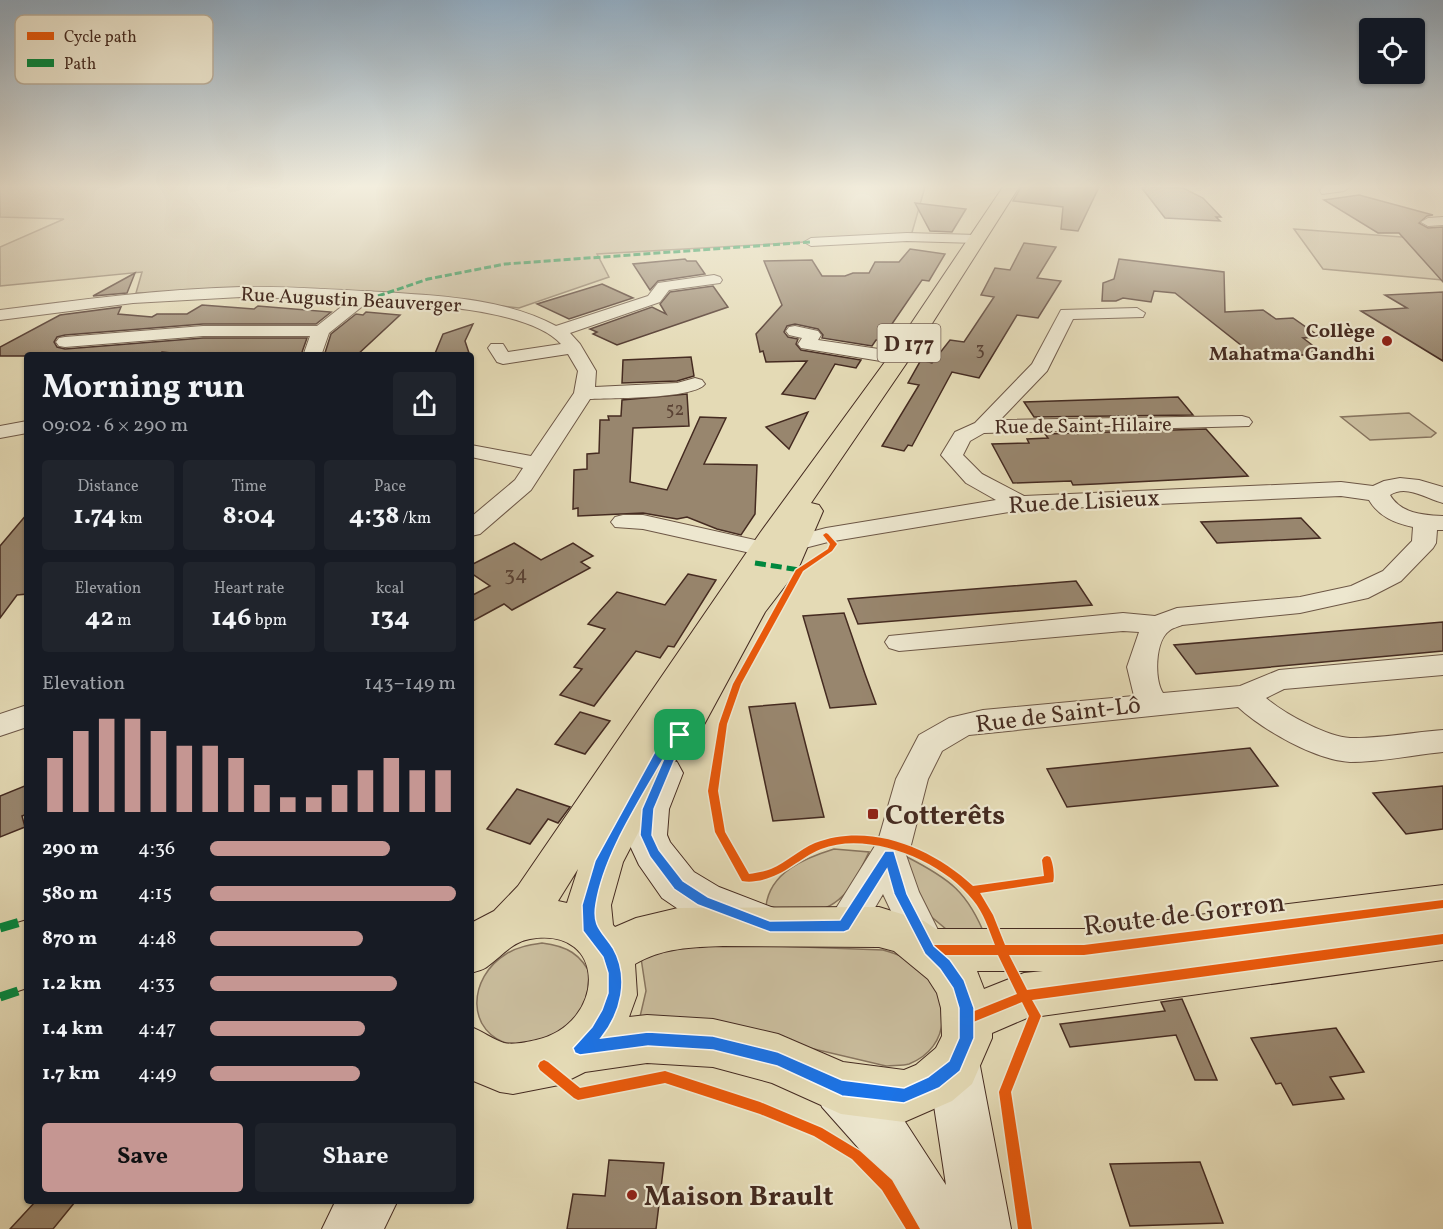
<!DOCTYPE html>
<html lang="en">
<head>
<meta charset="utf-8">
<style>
  body { margin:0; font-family:Vollkorn,serif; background:#20242c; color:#f1f3f6; height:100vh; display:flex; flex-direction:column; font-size:22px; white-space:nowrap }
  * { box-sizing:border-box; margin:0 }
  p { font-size:20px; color:#9ea1a6 }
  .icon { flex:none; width:33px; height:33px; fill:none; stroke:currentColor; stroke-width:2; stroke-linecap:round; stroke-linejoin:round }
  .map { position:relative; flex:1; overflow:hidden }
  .drawer { position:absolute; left:24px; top:352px; width:450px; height:852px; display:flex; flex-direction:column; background:#171b24; border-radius:6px; box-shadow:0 2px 4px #0004 }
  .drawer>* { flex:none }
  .buttons { position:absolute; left:1359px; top:18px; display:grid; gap:12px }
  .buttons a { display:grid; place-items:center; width:66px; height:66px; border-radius:6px; background:#171b24; box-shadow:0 2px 4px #0004; font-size:30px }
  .pin { position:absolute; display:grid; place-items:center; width:51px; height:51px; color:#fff; margin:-26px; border-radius:12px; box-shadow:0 3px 9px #0006 }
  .round { display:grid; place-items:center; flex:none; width:63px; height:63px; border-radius:6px; background:#20242c }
  .headline { display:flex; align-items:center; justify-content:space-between; height:102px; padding:0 18px }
  h1 { font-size:33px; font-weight:700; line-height:45px }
  .metrics { display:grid; grid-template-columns:repeat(3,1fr); gap:9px; height:102px; padding:6px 18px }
  .metrics div { display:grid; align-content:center; border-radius:6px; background:#20242c; text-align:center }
  .metrics b { font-size:26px; font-weight:700 }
  .metrics small { font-size:16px; font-weight:400 }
  .metrics p { font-size:16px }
  .chart { height:168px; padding:12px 18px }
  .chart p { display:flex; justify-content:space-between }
  .chart svg { width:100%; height:108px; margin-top:6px; stroke:#c59692; stroke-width:6 }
  .button { display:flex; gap:12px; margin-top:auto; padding:12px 18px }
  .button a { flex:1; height:69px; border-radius:6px; background:#c59692; color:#111; font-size:24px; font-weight:700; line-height:69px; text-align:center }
  .button a+a { background:#20242c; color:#f1f3f6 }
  ul { padding:0 18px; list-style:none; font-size:20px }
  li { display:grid; grid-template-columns:96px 72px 1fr; align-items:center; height:45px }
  li i { height:15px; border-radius:8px; background:#c59692 }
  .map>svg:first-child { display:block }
  .green { fill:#c9bc9c; stroke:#87745e; stroke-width:1.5 }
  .building { fill:#98866e; stroke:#452b21; stroke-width:1.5 }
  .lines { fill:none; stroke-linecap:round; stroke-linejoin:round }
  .street-casing { stroke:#6d5746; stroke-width:2 }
  .secondary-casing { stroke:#452b21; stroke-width:2 }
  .primary-casing { stroke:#452b21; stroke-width:2 }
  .street { fill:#ede7cf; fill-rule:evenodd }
  .secondary { fill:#ede7cf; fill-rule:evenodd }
  .primary { fill:#e4dab5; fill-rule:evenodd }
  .quiet-far2 { stroke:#00873e; stroke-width:3; stroke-dasharray:7 3; stroke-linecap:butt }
  .quiet-far1 { stroke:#00873e; stroke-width:5; stroke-dasharray:11 5; stroke-linecap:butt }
  .quiet { stroke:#00873e; stroke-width:9; stroke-dasharray:19 9; stroke-linecap:butt }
  .cycleway-casing { stroke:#ede7cf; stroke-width:3 }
  .cycleway { fill:#e8590c; fill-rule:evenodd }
  .route { fill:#1a73e8; stroke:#fff; stroke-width:1.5; fill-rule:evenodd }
  .poi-dot { fill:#8f2418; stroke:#ede7cf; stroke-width:2 }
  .labels { text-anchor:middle; stroke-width:4.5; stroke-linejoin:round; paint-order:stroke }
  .far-number-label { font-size:18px; fill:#5a4234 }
  .far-street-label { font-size:20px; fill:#452b21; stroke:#ede7cf }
  .far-poi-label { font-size:20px; font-weight:bold; fill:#452b21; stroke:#ede7cf; text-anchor:end }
  .number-label { font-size:21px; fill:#5a4234 }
  .shield { fill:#ede7cf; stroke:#776355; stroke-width:1.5 }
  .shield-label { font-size:22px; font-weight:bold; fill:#452b21 }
  .street-label { font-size:24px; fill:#452b21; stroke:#ede7cf }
  .near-poi-label { font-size:28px; font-weight:bold; fill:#452b21; stroke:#ede7cf; text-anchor:start }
  .near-street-label { font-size:28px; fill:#452b21; stroke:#ede7cf }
  .key { fill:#ede7cf; stroke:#bbaf9b; stroke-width:1.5 }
  .key-label { font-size:16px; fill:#452b21 }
</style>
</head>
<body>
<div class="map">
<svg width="1443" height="1229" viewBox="0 0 1443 1229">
  <rect width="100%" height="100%" fill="#e4dab5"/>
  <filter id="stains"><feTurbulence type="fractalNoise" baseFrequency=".00333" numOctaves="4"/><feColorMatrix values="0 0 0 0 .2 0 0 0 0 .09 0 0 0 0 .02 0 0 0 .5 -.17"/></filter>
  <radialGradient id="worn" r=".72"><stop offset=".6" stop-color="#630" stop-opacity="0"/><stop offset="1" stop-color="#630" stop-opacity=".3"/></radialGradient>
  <g class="green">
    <polygon points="0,187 925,187 911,236 597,254 609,277 519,308 368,291 136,293 142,272 0,286 0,247 64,219 0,217"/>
    <polygon points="1294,229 1443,240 1443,280 1323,269"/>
    <polygon points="1409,413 1436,433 1431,437 1370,440 1341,417"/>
    <path d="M834 849 869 852C856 880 843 909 809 912 796 913 779 908 766 906 770 872 805 858 834 849Z"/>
    <path d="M907 857C950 879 968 892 986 938L952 934 922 909 911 887Z"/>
    <path d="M542 943C567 946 581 954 592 977L577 1027C563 1033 546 1045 531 1049 526 1050 518 1047 513 1045 464 1034 468 977 506 954 517 947 529 945 542 943Z"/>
    <path d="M695 943 883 950C897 954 909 958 921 969 951 997 952 1047 909 1064 903 1066 893 1065 886 1066L704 1023 639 1021 646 991 641 958Z"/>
  </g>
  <g class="building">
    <polygon points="1021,187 1066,188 1099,187 1078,231 1061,229 1063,207 1013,201"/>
    <polygon points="1141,187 1183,188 1203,198 1221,217 1216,217 1220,221 1165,218"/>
    <polygon points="1359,195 1433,215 1427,216 1419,223 1428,228 1443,227 1443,282 1399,233 1378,233 1324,200"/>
    <polygon points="915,203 966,209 952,232 930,231"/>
    <polygon points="1024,243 1056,247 1037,278 1061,281 1038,318 1017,315 979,378 952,372 912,446 908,445 904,451 882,446 919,385 908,383 921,360 932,363 950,340 964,342 994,297 981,295 995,268 1010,270"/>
    <polygon points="910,249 945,254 929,281 922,280 881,340 876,340 872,346 822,338 823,335 818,329 795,324 787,326 784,332 788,337 798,339 796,344 801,350 861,360 856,368 835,364 815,399 782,394 807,361 766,362 763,351 760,352 756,334 782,305 764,261 812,260 822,276 845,276 853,273 869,273 875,262 899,262"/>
    <polygon points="685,259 687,261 696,261 705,274 658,281 650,290 633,264"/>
    <polygon points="1119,259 1224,272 1225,312 1263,310 1276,319 1293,318 1320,337 1303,338 1324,354 1256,357 1175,293 1154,291 1151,302 1123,298 1116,301 1102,301 1103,283 1114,279"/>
    <polygon points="135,273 127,293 93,296"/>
    <polygon points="602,284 633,298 569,319 537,304"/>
    <polygon points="713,286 728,307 617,345 593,334 597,332 590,329 652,307 666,314 660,304 670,292"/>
    <polygon points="1443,292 1443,361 1361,311 1407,308 1385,295"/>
    <polygon points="202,305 254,309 258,306 331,312 316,324 203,324 65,335 57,337 54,342 57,347 65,349 203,338 307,338 301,355 201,356 162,352 157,356 0,356 0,347 60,315 121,307 118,314 152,317 157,314 187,314"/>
    <polygon points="366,312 400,315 356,356 324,356 331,334 356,314 363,315"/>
    <polygon points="473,324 465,341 470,356 434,356 443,334"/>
    <polygon points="691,357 694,376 677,381 622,383 623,360"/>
    <polygon points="687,394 689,426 633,428 630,482 667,490 700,417 726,418 704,464 757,465 755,514 741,535 717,529 687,517 677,519 643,513 578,516 578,508 573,509 574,470 587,469 587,454 599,453 600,420 609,420 608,416 621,416 622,400"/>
    <polygon points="1178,397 1193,415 1034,417 1024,402"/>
    <polygon points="808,412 789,449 766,427"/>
    <polygon points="1206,429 1248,476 1096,484 1073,485 1071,481 1013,483 992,444 1029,443 1027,439 1048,438 1045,434"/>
    <polygon points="27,514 27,594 17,595 0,618 0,546"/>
    <polygon points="1301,518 1320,538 1217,543 1201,522"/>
    <polygon points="514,543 541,560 573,543 593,556 581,562 590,568 512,610 504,604 471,622 471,596 490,586 471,573 471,565"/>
    <polygon points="688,574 716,580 674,647 668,646 660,658 636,651 594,706 560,695 582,669 574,667 605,629 588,624 617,592 665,605"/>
    <polygon points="1076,581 1092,605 858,624 848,599"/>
    <polygon points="844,613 865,674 876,704 830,708 803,616"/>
    <polygon points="1443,622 1443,651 1196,674 1174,645"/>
    <polygon points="795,703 824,817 773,821 749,707"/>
    <polygon points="580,712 610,721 585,754 555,744"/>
    <polygon points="1250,748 1278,786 1067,807 1047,769"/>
    <polygon points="27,785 27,814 22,816 25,827 0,837 0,796"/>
    <polygon points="1443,786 1443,829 1406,834 1373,793"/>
    <polygon points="517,789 570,807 558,823 548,819 530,844 487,829"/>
    <polygon points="1182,999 1217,1080 1195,1080 1176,1035 1070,1047 1060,1024 1165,1011 1161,1002"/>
    <polygon points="1336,1028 1364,1072 1330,1077 1344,1099 1293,1105 1281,1083 1276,1084 1251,1038"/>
    <polygon points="609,1160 664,1163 656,1229 567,1229 573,1194 605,1196"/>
    <polygon points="1200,1162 1223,1223 1130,1226 1110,1164"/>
    <polygon points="35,1202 75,1202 53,1229 10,1229"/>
  </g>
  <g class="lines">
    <defs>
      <g id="street">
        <polygon points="1328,187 1350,187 1344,191 1322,194 1320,191 1322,188"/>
        <polygon points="1443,217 1443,225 1428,226 1421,222 1428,218"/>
        <polygon points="907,233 977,235 984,239 977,243 907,241 811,246 804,242 811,238"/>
        <path d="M714 275 720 277 722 280 720 283 669 290 660 302 570 333 580 344 596 371 595 387 677 383 695 378 702 380 705 384C694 399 611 398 590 399L531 490 480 534 471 536V517L515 480 523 468 471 457V445L531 456 574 393 578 371 568 354 503 364 497 362 488 348 491 344H503L508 352 561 344C529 308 416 304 369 301L329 333 321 356H303L310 336H203L65 347 59 346 56 342 59 338 65 337 203 326H317L350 300 241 297 133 303 0 320V310C80 300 160 289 241 287 288 286 336 290 383 292 440 296 504 298 556 326L648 296 658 283Z"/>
        <path d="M1137 308 1145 313 1143 317 1073 319 1047 371 1000 420 1242 416 1249 418 1252 422 1249 426 984 433 970 441 963 455 982 474 1024 496 1341 482 1373 486 1384 481 1400 478 1419 480 1443 487V503C1426 499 1407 484 1390 495 1401 514 1424 515 1443 516V530H1437L1436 543 1433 548 1401 581 1368 598 1300 613 1182 625C1178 627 1172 628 1169 631 1155 641 1154 680 1163 693L1240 686 1279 670 1443 655V675L1284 689 1266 698C1283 713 1327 737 1350 738 1379 739 1414 732 1443 730V752C1413 755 1380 762 1350 762 1315 760 1263 730 1238 707L969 735 942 751 928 779 911 845 906 855 919 892 948 950 943 962 929 967 915 962 883 894 857 938 844 942 831 938 825 926 878 841 896 779 919 735 949 718 983 710 1134 696 1127 667 1139 632 1123 631 899 651 889 648 885 642 889 636 1123 613 1155 616 1177 608 1300 597 1351 586 1383 571 1412 541 1413 527C1395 523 1379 517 1369 500L1341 496 1021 510 828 542 793 551 784 549 781 544 784 539 826 528 996 500 966 483 941 455 955 432 975 423 1032 364 1061 310Z"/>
        <polygon points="795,326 818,331 821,335 818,340 899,352 905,354 908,358 905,362 899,364 801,348 798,344 802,338 789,335 786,331 789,327"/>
        <polygon points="27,421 27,433 0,438 0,426"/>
        <polygon points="623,515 643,515 764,542 773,544 776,549 773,554 764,556 643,529 615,527 611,522 615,517"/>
        <polygon points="27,705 27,727 0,736 0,714"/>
      </g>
      <g id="secondary">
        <polygon points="663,758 677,762 683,773 669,809 667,835 670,842 694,872 719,887 779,910 786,924 779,938 763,944 687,915 662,898 639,865 625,835 627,809 649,762"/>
        <polygon points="954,1041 972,1048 980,1066 1011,1229 907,1229 862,1152 822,1107 815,1088 822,1069 841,1062 860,1069 900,1114 946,1185 928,1066 936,1048"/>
        <polygon points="335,1202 397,1202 384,1229 322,1229"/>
      </g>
      <g id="primary">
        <path d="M1003 187H1019L910 358 811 503 819 505 823 511 798 569 765 612 693 745 676 760 623 862 611 905 613 925 615 927 636 918 678 908 879 907 924 921 936 929H1084L1443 885V960L1027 1018 992 1033V1038L972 1084 952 1101 904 1122 841 1114 772 1083 713 1067 647 1063 585 1072 559 1085 513 1094 500 1092 471 1080V1027C482 1031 494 1040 504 1043 514 1045 527 1042 536 1040 607 1024 608 925 530 939 512 942 502 956 488 966 484 970 476 971 471 973V923L494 911 518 886 760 533 890 355ZM578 869 567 903 558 901ZM723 946 879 947 894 951 928 979 937 993 941 1008 942 1036 936 1048 916 1065 904 1070 843 1062 778 1034 713 1019 647 1015 629 1017 637 995 635 964C662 948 692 947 723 946ZM977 971H1043L1024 973 984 989Z"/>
        <polygon points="27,920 27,988 0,997 0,928"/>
      </g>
    </defs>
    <use href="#street" class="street-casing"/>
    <use href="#secondary" class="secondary-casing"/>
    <use href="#primary" class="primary-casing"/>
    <use href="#street" class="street"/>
    <use href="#secondary" class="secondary"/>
    <use href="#primary" class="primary"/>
    <polyline class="quiet-far2" points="378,296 428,279 505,264 811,242"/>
    <polyline class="quiet-far1" points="755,563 800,570"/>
    <g class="quiet">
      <polyline points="0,928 27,920"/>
      <polyline points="0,997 27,988"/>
    </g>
    <defs>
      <g id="cycleway">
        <path d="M826 533 828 534 837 544 832 551 803 571 741 684 727 724 718 791 725 832 749 874C756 873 764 872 771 869 787 862 799 850 815 843 870 822 932 848 973 886L1044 876 1042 860 1044 857 1047 856 1050 857C1053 863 1055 876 1053 882L980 893 993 915 1005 945H1084L1443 900V908L1084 955H1009L1027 990 1443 934V944L1032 1000 1041 1016 1011 1092 1032 1229H1018L999 1092 1029 1016 1022 1002 966 1025 962 1024 960 1020 962 1016 1017 994 998 955H929L925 953 924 950 925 947 929 945H995C989 930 984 913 973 900 943 861 869 830 821 849 797 859 784 877 756 881 751 882 747 882 742 881L715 832 708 791 719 724 733 684 796 570 828 549 830 544 823 535Z"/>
        <polygon points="544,1060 548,1062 580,1088 665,1071 760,1102 822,1128 860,1151 892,1180 920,1229 906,1229 882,1190 852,1159 814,1136 760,1114 665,1083 578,1100 574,1098 540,1070 538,1066 540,1062"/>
      </g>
    </defs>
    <use href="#cycleway" class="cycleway-casing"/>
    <use href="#cycleway" class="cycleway"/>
  </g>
  <linearGradient id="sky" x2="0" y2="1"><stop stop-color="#91abc0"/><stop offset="0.52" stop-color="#f3eede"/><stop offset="1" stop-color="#f3eede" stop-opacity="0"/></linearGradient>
  <rect width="1443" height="359" fill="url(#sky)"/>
  <path class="route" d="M680 731 685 735 654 809 652 835 659 850 683 881 708 897 770 921 840 920 885 851H894L907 894 934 946 950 960 964 980 974 1008V1038L960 1071 939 1088 904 1103 842 1096 777 1066 713 1050 648 1046 580 1055 575 1053 573 1048 592 1027 602 1010 608 993V973L603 957 583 931 582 905 595 861 657 748ZM666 754 642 809 640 835 650 857 674 889 698 905 770 932H844L849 930 887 869 894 894 925 954 940 969 953 988 959 1008V1038L949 1061 928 1077 904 1088 842 1080 778 1052 713 1036 648 1032 601 1038C621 1013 630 978 613 948 602 931 592 927 596 904 604 853 641 799 666 754Z"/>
  <g class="poi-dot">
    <circle cx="1387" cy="341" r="6"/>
    <rect x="867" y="808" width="12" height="12" rx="3"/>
    <circle cx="632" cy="1195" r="6"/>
  </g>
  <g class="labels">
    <g class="far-number-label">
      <text x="980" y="355">3</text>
      <text x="675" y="415">52</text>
    </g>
    <g class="far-street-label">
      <text transform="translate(351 299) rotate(3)" y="7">Rue Augustin Beauverger</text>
      <text transform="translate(1083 425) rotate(-1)" y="7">Rue de Saint-Hilaire</text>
    </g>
    <g class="far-poi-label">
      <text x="1375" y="337">Collège<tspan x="1375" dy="23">Mahatma Gandhi</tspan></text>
    </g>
    <g class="number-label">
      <text x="516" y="580">34</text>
    </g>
    <rect class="shield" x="877.5" y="324" width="63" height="38" rx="4.5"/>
    <g class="shield-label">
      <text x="909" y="351">D 177</text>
    </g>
    <g class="street-label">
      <text transform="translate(1084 501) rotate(-3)" y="8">Rue de Lisieux</text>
      <text transform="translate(1058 714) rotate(-7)" y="8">Rue de Saint-Lô</text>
    </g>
    <g class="near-poi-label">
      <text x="885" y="824">Cotterêts</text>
      <text x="644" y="1205">Maison Brault</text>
    </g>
    <g class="near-street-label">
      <text transform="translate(1184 913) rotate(-7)" y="10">Route de Gorron</text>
    </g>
  </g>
  <rect x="15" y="15" width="198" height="69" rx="9" class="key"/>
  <rect x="27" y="32" width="27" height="8" fill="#e8590c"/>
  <rect x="27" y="59" width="27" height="8" fill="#00873e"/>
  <g class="key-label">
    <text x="64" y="42">Cycle path</text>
    <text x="64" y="69">Path</text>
  </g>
  <rect width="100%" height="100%" filter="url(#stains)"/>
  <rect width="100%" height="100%" fill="url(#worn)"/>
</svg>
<div class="buttons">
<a><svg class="icon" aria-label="locate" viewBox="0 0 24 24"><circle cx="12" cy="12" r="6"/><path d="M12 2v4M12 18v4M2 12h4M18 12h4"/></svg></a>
</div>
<div class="pin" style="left:680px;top:735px;background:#1e9e55"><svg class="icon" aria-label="arrive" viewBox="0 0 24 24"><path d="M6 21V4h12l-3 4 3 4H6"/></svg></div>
<section class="drawer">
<div class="headline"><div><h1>Morning run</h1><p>09:02 · 6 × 290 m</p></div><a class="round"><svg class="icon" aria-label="share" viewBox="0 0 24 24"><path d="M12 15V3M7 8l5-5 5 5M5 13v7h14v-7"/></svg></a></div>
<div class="metrics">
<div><p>Distance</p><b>1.74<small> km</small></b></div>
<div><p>Time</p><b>8:04</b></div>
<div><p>Pace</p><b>4:38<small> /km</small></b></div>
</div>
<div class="metrics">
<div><p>Elevation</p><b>42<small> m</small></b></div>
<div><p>Heart rate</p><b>146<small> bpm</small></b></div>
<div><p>kcal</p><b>134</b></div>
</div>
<div class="chart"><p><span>Elevation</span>143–149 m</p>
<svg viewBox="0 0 160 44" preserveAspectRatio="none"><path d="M5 44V22M15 44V11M25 44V6M35 44V6M45 44V11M55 44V17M65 44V17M75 44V22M85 44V33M95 44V38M105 44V38M115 44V33M125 44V27M135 44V22M145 44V27M155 44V27"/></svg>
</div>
<ul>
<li><b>290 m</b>4:36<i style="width:73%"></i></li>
<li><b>580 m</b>4:15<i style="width:100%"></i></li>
<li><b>870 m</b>4:48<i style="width:62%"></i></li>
<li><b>1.2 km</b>4:33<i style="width:76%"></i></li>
<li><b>1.4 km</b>4:47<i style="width:63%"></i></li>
<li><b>1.7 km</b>4:49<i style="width:61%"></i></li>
</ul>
<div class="button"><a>Save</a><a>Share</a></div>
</section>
</div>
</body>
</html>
